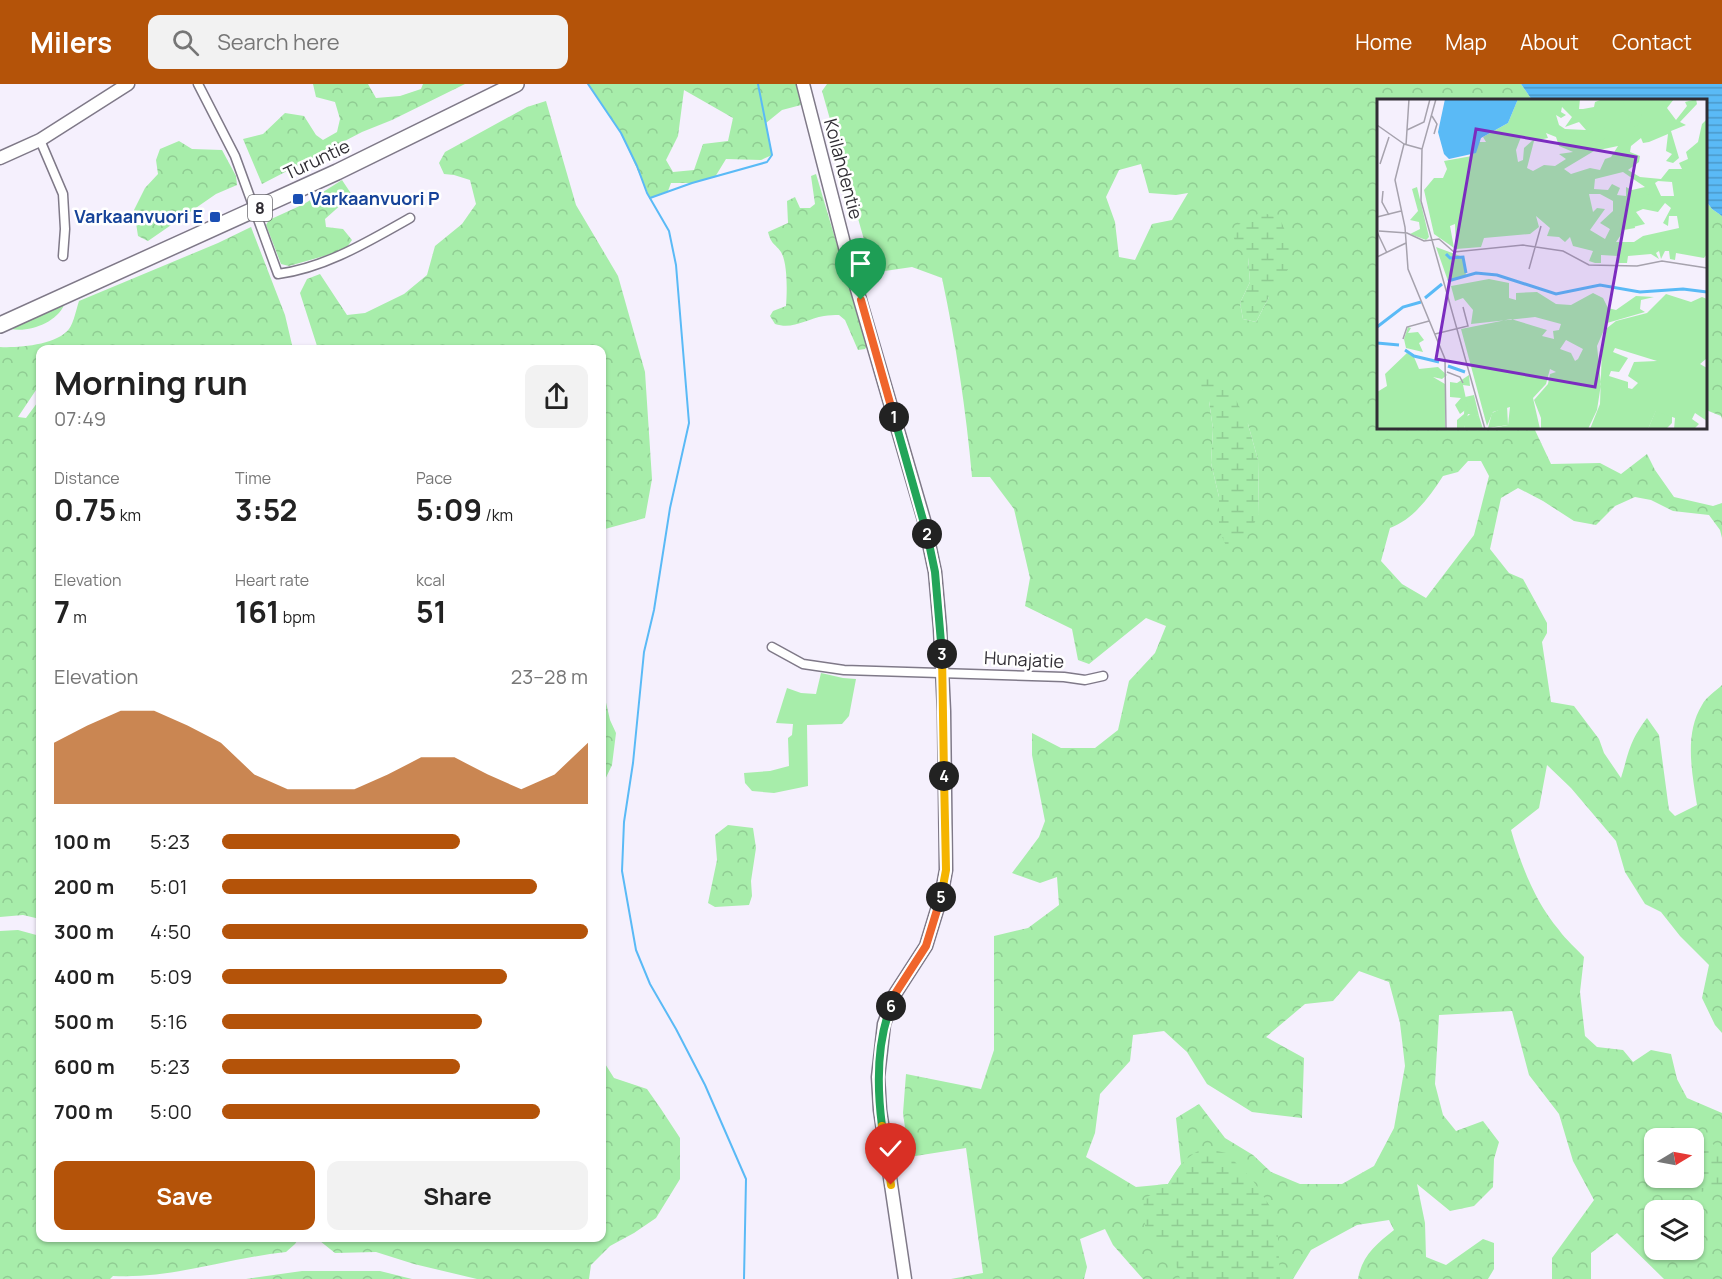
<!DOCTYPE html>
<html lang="en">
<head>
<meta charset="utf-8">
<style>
  body { margin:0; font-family:Manrope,sans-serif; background:#f2f2f2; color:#222; height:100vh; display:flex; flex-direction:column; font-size:22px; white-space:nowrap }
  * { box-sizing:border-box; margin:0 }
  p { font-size:20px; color:#767676 }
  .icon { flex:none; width:33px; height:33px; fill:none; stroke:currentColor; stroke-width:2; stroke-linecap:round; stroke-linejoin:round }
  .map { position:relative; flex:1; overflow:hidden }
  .panel { position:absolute; left:36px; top:261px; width:570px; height:897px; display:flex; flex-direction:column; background:#fff; border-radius:12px; box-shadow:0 2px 4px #0004 }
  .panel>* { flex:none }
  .needle { width:39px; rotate:80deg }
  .tools { position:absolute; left:1644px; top:1044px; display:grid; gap:12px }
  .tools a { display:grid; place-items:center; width:60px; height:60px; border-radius:12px; background:#fff; box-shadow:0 2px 4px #0004; font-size:30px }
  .pin { position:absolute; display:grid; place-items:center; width:51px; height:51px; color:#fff; margin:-62px -26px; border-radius:50% 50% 50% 0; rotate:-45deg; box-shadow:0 0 6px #0007 }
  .pin .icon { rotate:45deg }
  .km { position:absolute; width:30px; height:30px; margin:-15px; border-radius:50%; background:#222; color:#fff; font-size:16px; line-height:30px; text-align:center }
  .round { display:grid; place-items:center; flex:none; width:63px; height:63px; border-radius:12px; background:#f2f2f2 }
  .head { display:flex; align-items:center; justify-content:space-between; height:102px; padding:0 18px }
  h1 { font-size:33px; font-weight:700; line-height:45px }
  .figures { display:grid; grid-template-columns:repeat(3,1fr); gap:9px; height:102px; padding:6px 18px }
  .figures div { display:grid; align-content:center }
  .figures b { font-size:30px; font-weight:700 }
  .figures small { font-size:16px; font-weight:400 }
  .figures p { font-size:16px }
  .chart { height:168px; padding:12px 18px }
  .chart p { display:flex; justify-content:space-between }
  .chart svg { width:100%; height:108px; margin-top:6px; fill:#b45309; opacity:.7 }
  .primary-button { display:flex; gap:12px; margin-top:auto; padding:12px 18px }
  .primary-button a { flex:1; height:69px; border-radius:12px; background:#b45309; color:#fff; font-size:24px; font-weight:700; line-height:69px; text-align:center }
  .primary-button a+a { background:#f2f2f2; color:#222 }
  ul { padding:0 18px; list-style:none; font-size:20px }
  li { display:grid; grid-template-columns:96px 72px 1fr; align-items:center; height:45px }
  li i { height:15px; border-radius:8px; background:#b45309 }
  header { display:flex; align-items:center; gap:36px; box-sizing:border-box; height:84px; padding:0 30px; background:#b45309; color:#fff }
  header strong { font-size:28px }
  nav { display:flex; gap:33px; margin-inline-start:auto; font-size:21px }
  .search { width:420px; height:54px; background:#f2f2f2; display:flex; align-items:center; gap:15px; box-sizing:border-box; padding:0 21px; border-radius:12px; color:#767676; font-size:22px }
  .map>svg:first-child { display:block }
  .grass { fill:#a7edaa }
  .forest { fill:url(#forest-crowns); fill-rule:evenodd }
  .wetland { fill:url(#wetland-marsh) }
  .water { fill:url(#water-rules) }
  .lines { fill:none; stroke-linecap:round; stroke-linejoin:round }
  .stream { stroke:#5abaf6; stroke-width:2 }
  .street-casing { stroke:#7f7988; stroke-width:11 }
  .secondary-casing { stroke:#7f7988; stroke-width:15 }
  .highway-casing { stroke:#7f7988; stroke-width:18 }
  .street { stroke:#fff; stroke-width:8 }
  .secondary { stroke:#fff; stroke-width:12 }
  .highway { stroke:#fff; stroke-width:15 }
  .split-1-casing { stroke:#fff; stroke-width:12 }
  .split-2-casing { stroke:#fff; stroke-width:12 }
  .split-3-casing { stroke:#fff; stroke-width:12 }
  .split-4-casing { stroke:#fff; stroke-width:12 }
  .split-5-casing { stroke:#fff; stroke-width:12 }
  .split-6-casing { stroke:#fff; stroke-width:12 }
  .split-7-casing { stroke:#fff; stroke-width:12 }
  .split-8-casing { stroke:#fff; stroke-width:12 }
  .split-1 { stroke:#f0652b; stroke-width:8 }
  .split-2 { stroke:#22a559; stroke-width:8 }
  .split-3 { stroke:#22a559; stroke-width:8 }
  .split-4 { stroke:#f5b400; stroke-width:8 }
  .split-5 { stroke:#f5b400; stroke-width:8 }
  .split-6 { stroke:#f0652b; stroke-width:8 }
  .split-7 { stroke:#22a559; stroke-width:8 }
  .split-8 { stroke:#f5b400; stroke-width:8 }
  .transit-dot { fill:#1a4fb4; stroke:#fff; stroke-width:2 }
  .labels { text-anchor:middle; stroke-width:5; stroke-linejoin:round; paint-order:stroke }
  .shield { fill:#fff; stroke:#6e6c71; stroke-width:1.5 }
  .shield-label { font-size:16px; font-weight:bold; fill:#302d34 }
  .street-label { font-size:18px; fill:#302d34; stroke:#fff }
  .transit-label { font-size:18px; font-weight:bold; fill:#164399; stroke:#fff; text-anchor:start }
  .inset-river { fill:none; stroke:#5abaf6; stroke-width:3 }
  .inset-road { fill:none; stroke:#a6a2ad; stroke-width:1.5 }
  .view { fill:#7b2cbf; fill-opacity:0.15; stroke:#7b2cbf; stroke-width:3 }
  .inset-edge { fill:none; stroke:#302d34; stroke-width:3 }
</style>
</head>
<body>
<header>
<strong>Milers</strong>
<div class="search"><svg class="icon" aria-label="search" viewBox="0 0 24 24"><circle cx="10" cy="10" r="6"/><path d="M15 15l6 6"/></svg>Search here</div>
<nav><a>Home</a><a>Map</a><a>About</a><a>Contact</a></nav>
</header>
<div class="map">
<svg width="1722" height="1195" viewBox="0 0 1722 1195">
  <defs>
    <pattern id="forest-crowns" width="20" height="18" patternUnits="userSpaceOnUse" patternTransform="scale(1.5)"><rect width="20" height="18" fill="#a7edaa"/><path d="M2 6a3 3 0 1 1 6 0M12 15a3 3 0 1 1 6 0" fill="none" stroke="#90cc93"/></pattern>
    <pattern id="wetland-marsh" width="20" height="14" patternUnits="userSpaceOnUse" patternTransform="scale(1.5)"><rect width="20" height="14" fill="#a7edaa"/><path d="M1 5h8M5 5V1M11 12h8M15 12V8" fill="none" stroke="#90cc93"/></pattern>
    <pattern id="water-rules" width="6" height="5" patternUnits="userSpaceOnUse" patternTransform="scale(1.5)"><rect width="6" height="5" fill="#5abaf6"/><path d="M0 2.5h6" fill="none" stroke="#4b98c8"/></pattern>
  </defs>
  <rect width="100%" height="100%" fill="#f5f0fd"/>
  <g class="grass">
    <path d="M64 221C57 238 29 249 11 245Z"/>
    <polygon points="821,589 843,594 856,595 849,632 842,640 807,641 808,702 774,709 752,707 745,699 744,689 770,687 789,682 788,654 792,651 793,640 776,639 787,604 801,609 816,610"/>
  </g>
  <g class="forest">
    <polygon points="313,0 368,0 376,14 400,12 421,5 423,0 465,0 392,36 362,48 262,100 243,55 263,50 285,29 304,32 316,51 323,56 337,48 340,35 335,18 316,13"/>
    <path d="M588 0H798L801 21 782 26 766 39 772 71 761 76 726 75 715 93 692 99H671L668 107 650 114 621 49ZM684 6 733 34 728 57 703 60 694 86 673 88 666 76 678 52Z"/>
    <path d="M827 0H1521L1532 16H1378V344H1534L1551 380 1600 379 1621 390 1647 370 1655 386 1674 413 1713 422 1722 419V454L1720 446 1709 431 1673 427 1651 416 1635 413 1615 422 1596 441 1574 437 1543 417 1518 404 1501 414 1490 465 1509 489 1523 495 1547 539V549L1542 558 1551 618 1574 622 1599 655 1604 669 1621 694C1629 668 1629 658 1647 634L1659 651 1669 726 1675 732 1697 721C1692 688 1684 650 1702 621 1706 613 1716 607 1722 601V949L1715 941 1702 914 1709 881 1680 852 1661 828 1645 820 1625 788 1616 757 1571 704 1547 681 1539 724 1511 746C1521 781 1535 818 1559 846 1566 856 1576 864 1584 873L1580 908 1585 952 1597 963 1623 966 1633 978 1651 966 1671 970 1677 995 1687 1014 1722 1029V1195H1664L1617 1149 1591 1169V1195H1552V1174L1594 1116 1573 1077 1559 1030 1529 991 1512 927 1439 931 1435 1000 1443 1031 1456 1047 1483 1037 1499 1058 1494 1075 1493 1103 1474 1122 1450 1127 1417 1100 1425 1139 1426 1173 1446 1181 1483 1155 1494 1159V1185L1488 1195H1358C1362 1172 1376 1160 1394 1146L1389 1136 1357 1141 1311 1166 1293 1195H1143L1113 1161 1105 1145 1080 1155 1087 1183 1084 1195H951L983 1189 966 1064 909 1073 903 1029 906 990 981 1005 994 966V852L1028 844 1059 821 1057 793 1040 799 1012 789 1039 753 1045 737 1032 671V649L1061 664H1095L1118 646 1129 597 1155 569 1166 542 1146 534 1089 580 1078 576 1072 545 1025 522 1030 494 1014 425 990 393H972C966 326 956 260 942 194L912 183 878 188 872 184 822 7ZM1141 80 1149 109 1176 111 1188 109 1172 136 1152 140 1135 176 1119 173 1115 138 1106 113 1119 86ZM1248 173 1269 213 1256 238 1243 235 1240 219 1250 198ZM1209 317 1248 340 1258 376 1259 430 1219 445V413L1211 379 1213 345ZM1468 377H1481L1489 392 1474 451 1426 514 1402 500 1381 477 1390 444C1414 435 1430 412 1443 392L1458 388ZM1359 887 1389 898 1400 939 1405 982 1394 1044 1374 1082 1342 1100H1300L1271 1088 1253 1071 1225 1054 1199 1020 1176 1034 1181 1080 1168 1100 1136 1103 1086 1073 1095 1049 1100 1010 1130 977 1133 951 1164 947 1187 968 1207 1000 1252 1028 1302 1034 1304 974 1266 953 1305 920 1333 917ZM1654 1054H1694V1094H1654ZM1654 1126H1694V1166H1654Z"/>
    <polygon points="546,17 576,121 618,192 645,288 652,395 645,434 605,445 602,446 602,266 318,265 300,209 307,195 320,190 347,231 365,229 404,210 427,191 435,162 462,140 476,120 470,96 454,91 444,90 439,79 445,68 527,23"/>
    <polygon points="179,57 192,65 222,66 236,92 237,101 216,110 148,157 138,152 134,126 145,104 158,90 156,76 160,65"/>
    <path d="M816 90 867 262 865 265 858 266 845 236 839 231C834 231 829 231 824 232 806 235 793 246 775 240L770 232 773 227 786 222C787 209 788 180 781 168 774 158 772 162 768 148L788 139 787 117 795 113 800 124H810L815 120 811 92Z"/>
    <polygon points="342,96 352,111 325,135 326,143 343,145 352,156 345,166 289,182 281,180 266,141 269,136 304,120"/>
    <polygon points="1706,117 1712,125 1722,132 1722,335 1721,332 1706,326"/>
    <path d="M251 143 285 231 293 265 40 266V300L18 333 26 334 40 315V835L23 831 0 833V263C18 264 57 261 69 245 74 238 76 226 79 217L218 159Z"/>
    <polygon points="602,601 610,636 616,649 612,681 602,702"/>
    <polygon points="728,741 753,744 756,764 751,797 752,812 749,821 715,823 708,819 717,776 715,751"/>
    <path d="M18 846 40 852V1154H299L295 1160 286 1168C228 1174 173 1195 113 1192L110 1195H0V847Z"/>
    <polygon points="602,975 614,994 647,1005 661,1025 680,1054 680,1095 656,1134 634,1149 610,1162 591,1181 589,1195 477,1195 414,1180 376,1168 335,1169 320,1157 303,1154 602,1154"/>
    <polygon points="302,1187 380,1187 412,1195 246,1195"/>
  </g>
  <g class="wetland">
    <polygon points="1262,128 1280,135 1291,160 1289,184 1269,213 1256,238 1243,235 1240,219 1250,198 1248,173 1236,160 1231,145"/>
    <polygon points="1208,289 1227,298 1248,340 1258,376 1259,430 1243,461 1226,462 1219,445 1219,413 1211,379 1213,345 1209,317 1200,302"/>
    <polygon points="1675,1046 1701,1054 1722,1065 1722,1102 1698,1109 1673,1096 1672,1094 1694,1094 1694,1054 1662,1054 1662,1052"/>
    <path d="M1204 1064 1226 1069 1252 1095 1277 1133 1280 1195H1180L1175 1177 1147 1152 1143 1130 1144 1114 1154 1110 1157 1101 1168 1100C1179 1082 1185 1073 1204 1064Z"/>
  </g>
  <polygon class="water" points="1521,0 1722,0 1722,132 1712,125 1706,117 1706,16 1532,16"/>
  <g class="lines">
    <g class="stream">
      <polyline points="588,0 621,49 637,82 647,109 669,147 676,181 689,339 670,424 654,526 644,568 633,679 624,738 622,787 636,866 650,900 676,945 705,1001 746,1095 744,1195"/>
      <polyline points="650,114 692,99 767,78 772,71 758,0"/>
    </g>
    <defs>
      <g id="street">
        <path d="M198 0 235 72 278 190C325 184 369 157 410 134"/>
        <polyline points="40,56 63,110 65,145 63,172"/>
        <polyline points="772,563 803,580 844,586 1064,593 1085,596 1103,592"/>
      </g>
      <g id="secondary">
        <polyline points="803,0 847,171 924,436 935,488 940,544 944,627 946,786 941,813 926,862 895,910 884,940 878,993 880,1026 905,1195"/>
        <polyline points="0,74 40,56 128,0"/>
      </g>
      <polyline id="highway" points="0,241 337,88 516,0"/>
    </defs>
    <use href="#street" class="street-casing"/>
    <use href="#secondary" class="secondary-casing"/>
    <use href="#highway" class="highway-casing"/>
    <use href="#street" class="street"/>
    <use href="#secondary" class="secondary"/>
    <use href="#highway" class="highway"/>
  </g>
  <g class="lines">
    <defs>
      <polyline id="split-1" points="861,216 894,333"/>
      <polyline id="split-2" points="894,333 927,450"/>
      <polyline id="split-3" points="927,450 935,488 942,570"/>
      <polyline id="split-4" points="942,570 944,692"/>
      <polyline id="split-5" points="941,813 946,786 944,692"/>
      <polyline id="split-6" points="891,922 895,910 926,862 941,813"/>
      <path id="split-7" d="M882 1042C877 1003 876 960 891 922"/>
      <polyline id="split-8" points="882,1042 891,1101"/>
    </defs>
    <use href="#split-1" class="split-1-casing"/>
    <use href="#split-2" class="split-2-casing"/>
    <use href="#split-3" class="split-3-casing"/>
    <use href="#split-4" class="split-4-casing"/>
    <use href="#split-5" class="split-5-casing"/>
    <use href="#split-6" class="split-6-casing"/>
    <use href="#split-7" class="split-7-casing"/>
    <use href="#split-8" class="split-8-casing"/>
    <use href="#split-1" class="split-1"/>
    <use href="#split-2" class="split-2"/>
    <use href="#split-3" class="split-3"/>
    <use href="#split-4" class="split-4"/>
    <use href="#split-5" class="split-5"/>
    <use href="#split-6" class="split-6"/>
    <use href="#split-7" class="split-7"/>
    <use href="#split-8" class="split-8"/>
  </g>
  <g class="transit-dot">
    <rect x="292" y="109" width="12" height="12" rx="3"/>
    <rect x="209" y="127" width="12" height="12" rx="3"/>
  </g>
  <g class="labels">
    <rect class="shield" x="248" y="111" width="24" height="26" rx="4.5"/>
    <g class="shield-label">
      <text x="260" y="130">8</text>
    </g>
    <g class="street-label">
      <text transform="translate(317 76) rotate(-25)" y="6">Turuntie</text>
      <text transform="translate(843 85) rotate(75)" y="6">Koilahdentie</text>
      <text transform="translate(1024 576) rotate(3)" y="6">Hunajatie</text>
    </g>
    <g class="transit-label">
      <text x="310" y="121">Varkaanvuori P</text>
      <text x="203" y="139" text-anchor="end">Varkaanvuori E</text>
    </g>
  </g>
  <g transform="translate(1377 15)">
    <rect width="330" height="330" fill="#f5f0fd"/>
    <path d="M97 296 102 317 91 315 87 330H80V321L87 315 88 298ZM130 307 131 326 111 329 115 314ZM279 311 295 317V324L289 330H271Z" fill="#a7edaa"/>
    <path d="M141 0H203L202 10H206L217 8 218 3 226 0H297L290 9 299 21 310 7 308 3 319 0 320 5 303 23 309 26 294 32 302 59 296 64 289 62 295 55 289 52 291 35 272 43 266 44 264 39 254 47 253 53 263 57 262 63 251 71 263 78 284 80 292 70H305L302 64 311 60 309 53 321 43 325 25 330 20V155L327 159 299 154 298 161 293 160 292 152H288L284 160 282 152 279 154 282 160 274 155 251 157 250 164H241V157L224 156V164H218L212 162 216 152 196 147 193 138 188 143 182 138 170 137 173 129 159 117 162 128 153 135 107 139 104 148 79 150 78 125 73 127 77 149 57 135 47 91 57 79H66L70 70 67 62 95 57 102 43H109L106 38 131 24ZM185 8 195 18 188 28 202 23 209 31 188 30 182 26 179 16 184 19 189 16 184 13ZM169 34 179 38 182 47 196 53 182 55 189 60 178 67 167 66 156 72 150 69 157 42 171 39ZM144 38 156 41 147 49 146 61 141 63 139 51ZM241 47 234 58 228 60 223 71 213 69 194 75 187 70 217 52ZM246 73 268 88 255 91 249 88V97L240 96 243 89 235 85 231 91 217 90 218 80ZM281 82 295 83 297 97H284L278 84ZM212 95H223L236 102V112L223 124 233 130 228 140 213 131 228 110 220 109 216 113ZM288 104 294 109 286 124 291 127 292 117H300L302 129 266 137 257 143H239L248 130 268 125 259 113 266 110 281 113ZM40 88 52 138 49 141 33 135 43 130 42 123 33 121 41 112 35 90ZM59 148 86 158 89 176 71 182ZM112 180 132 184V199L139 201V194L160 193 179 205 194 206 216 194 226 199 231 209 239 211 259 197 277 198 264 201 263 210 268 213 230 224 220 247 224 285 220 311 211 330H164V319L157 301 171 285 173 275 179 273 173 270 169 285 156 299 163 330H111L131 326 133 308 116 313 110 327 84 230 134 220 170 231 165 237 177 240 176 232 182 231 184 225 158 218 94 225 96 211 86 199 78 202 74 187ZM189 241 206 250 201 260 198 262 194 254 183 250ZM289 195 314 203 325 198 330 200V259L323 265 330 269V322L318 314 315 320 322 325 317 330H297L298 319 279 312 271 330H213L223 305 225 248 230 229 239 222 270 214ZM238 249 280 262 257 263 251 277 261 284 255 290 251 289V283L232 277 234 272 242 273 251 259 236 253ZM31 228 34 229 31 234 41 233 47 241 42 244 46 253 29 249 27 240ZM30 254 37 258 42 270 61 268 70 276 65 280 56 278 68 285V330H0V293L10 287 8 275ZM92 276 93 287 86 286 91 309 83 315 78 306 84 299 73 298V283L80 284ZM95 314 102 317 106 330H87L89 318Z" fill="#a7edaa" fill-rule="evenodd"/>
    <path d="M245 0 275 2 280 4 275 8 268 6 261 26 255 28ZM222 27 229 29V39L210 47 220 39 216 32ZM269 95 277 96 281 102 270 108 255 103ZM240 116 256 118 258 129 235 133 229 124Z" fill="#a7edaa"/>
    <path d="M68 0H141L131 24 104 39 99 54 72 60 67 55 61 33Z" fill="#5abaf6"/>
    <path class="inset-river" d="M69 155 73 159 86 158 89 174M71 182 99 174 120 176 179 195 223 186 263 193 306 190 330 193M48 199 65 185M0 228 26 208 44 203M0 244 22 246M28 251 37 257 62 263M71 267 88 273"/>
    <path class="inset-road" d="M59 0 45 50 44 102 108 330M55 17 60 25 57 35M0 26 27 45 18 81 28 128 31 170 68 260 69 330M30 31 47 23 53 0M27 45 45 50M29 46 32 0M3 65 12 38M6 92 5 103 12 116M0 118 24 112M2 132 30 134 47 142 62 140 77 153 146 146 186 152 212 166 260 167 285 162 330 169M0 133 10 154M0 158 29 144M152 170 164 127M58 235 91 227 86 208M26 240 30 228 52 222M70 273 83 278 86 284"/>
    <path class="view" d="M99 30 259 58 218 288 59 260Z"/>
    <rect width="330" height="330" class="inset-edge"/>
  </g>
</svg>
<div class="tools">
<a><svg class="needle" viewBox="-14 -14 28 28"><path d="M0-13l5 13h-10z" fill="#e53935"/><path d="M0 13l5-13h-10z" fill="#767676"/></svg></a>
<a><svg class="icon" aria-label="layers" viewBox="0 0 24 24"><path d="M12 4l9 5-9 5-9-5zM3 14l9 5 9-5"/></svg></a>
</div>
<div class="pin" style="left:861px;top:216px;background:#1e9e55"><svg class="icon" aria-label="arrive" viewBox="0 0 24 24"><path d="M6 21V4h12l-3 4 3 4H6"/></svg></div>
<div class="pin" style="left:891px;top:1101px;background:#d93025"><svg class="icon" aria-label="check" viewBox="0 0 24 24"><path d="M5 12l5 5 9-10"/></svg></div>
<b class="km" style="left:894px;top:333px">1</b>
<b class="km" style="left:927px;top:450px">2</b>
<b class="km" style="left:942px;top:570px">3</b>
<b class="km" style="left:944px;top:692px">4</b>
<b class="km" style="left:941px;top:813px">5</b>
<b class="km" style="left:891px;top:922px">6</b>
<section class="panel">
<div class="head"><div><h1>Morning run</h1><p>07:49</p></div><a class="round"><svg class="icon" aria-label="share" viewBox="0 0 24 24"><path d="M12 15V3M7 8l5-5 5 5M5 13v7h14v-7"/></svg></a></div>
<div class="figures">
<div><p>Distance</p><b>0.75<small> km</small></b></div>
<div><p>Time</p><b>3:52</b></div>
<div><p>Pace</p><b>5:09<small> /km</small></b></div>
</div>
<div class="figures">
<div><p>Elevation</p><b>7<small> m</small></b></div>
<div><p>Heart rate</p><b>161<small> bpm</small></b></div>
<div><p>kcal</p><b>51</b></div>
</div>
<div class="chart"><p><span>Elevation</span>23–28 m</p>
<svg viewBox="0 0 160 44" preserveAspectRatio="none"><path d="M0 44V19L10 12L20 6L30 6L40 12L50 19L60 32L70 38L80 38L90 38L100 32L110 25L120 25L130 32L140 38L150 32L160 19V44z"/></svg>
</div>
<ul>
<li><b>100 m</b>5:23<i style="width:65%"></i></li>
<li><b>200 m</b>5:01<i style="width:86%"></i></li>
<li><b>300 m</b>4:50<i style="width:100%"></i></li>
<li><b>400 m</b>5:09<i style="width:78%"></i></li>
<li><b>500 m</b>5:16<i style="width:71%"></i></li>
<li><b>600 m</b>5:23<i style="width:65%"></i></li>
<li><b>700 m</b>5:00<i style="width:87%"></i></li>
</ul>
<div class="primary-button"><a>Save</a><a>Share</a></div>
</section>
</div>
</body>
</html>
